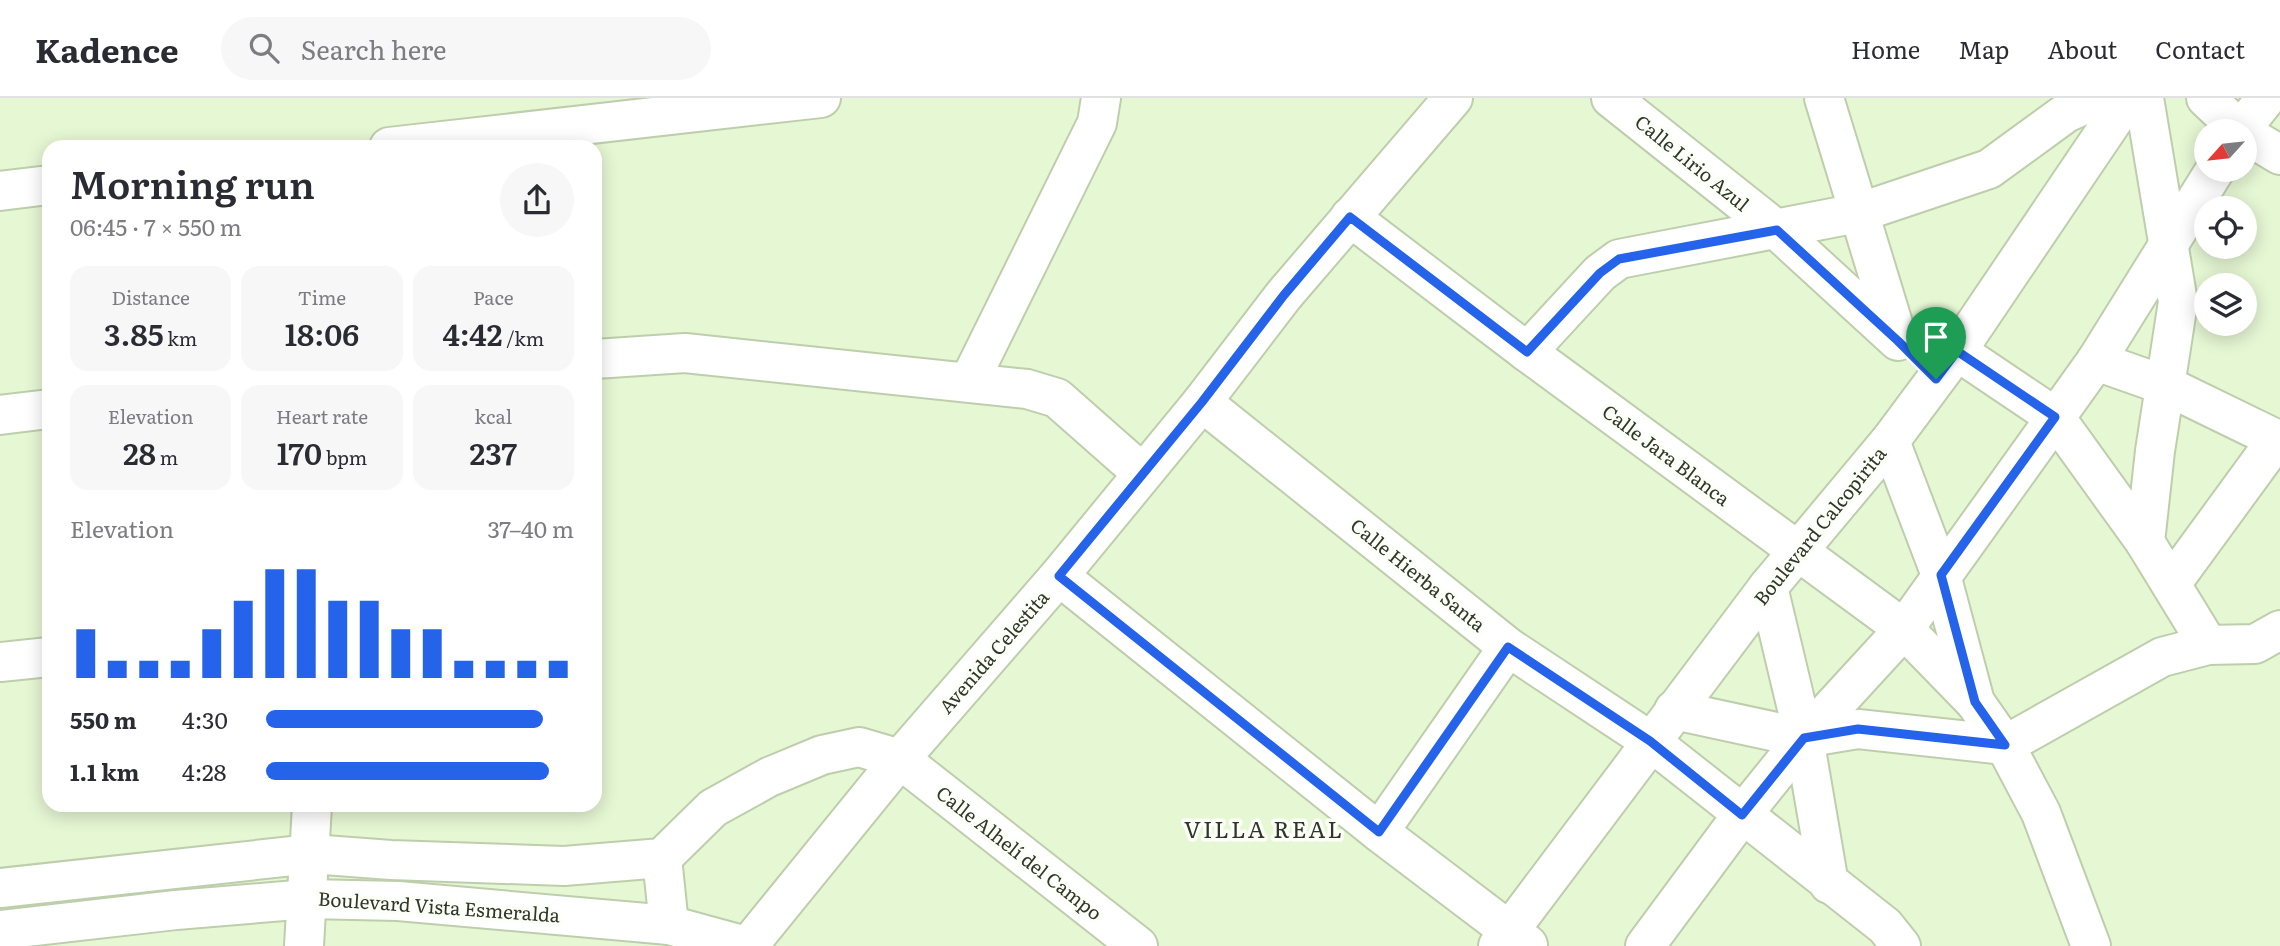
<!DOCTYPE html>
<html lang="en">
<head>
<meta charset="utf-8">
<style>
  body { margin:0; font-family:Literata,serif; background:#f7f7f7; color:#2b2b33; height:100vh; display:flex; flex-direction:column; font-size:26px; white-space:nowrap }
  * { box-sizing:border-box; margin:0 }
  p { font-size:23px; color:#7c7c81 }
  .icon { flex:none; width:38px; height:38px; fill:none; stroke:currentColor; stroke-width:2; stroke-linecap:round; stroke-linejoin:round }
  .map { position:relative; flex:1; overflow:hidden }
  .side { position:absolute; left:42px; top:42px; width:560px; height:672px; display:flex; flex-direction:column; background:#fff; border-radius:21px; box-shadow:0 4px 18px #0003 }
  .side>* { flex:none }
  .needle { width:46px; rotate:243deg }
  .tools { position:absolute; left:2194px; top:21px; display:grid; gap:14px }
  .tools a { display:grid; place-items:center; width:63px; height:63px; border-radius:50%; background:#fff; box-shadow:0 4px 18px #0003; font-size:35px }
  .pin { position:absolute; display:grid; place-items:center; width:60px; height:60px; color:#fff; margin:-72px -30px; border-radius:50% 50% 50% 0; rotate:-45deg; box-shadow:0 0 7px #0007 }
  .pin .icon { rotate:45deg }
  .round { display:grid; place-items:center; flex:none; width:74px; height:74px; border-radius:37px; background:#f7f7f7 }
  .summary { display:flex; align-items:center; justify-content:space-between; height:119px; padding:0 28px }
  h1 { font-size:38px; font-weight:600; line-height:52px }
  .metrics { display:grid; grid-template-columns:repeat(3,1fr); gap:10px; height:119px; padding:7px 28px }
  .metrics div { display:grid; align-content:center; border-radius:18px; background:#f7f7f7; text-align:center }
  .metrics b { font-size:30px; font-weight:600 }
  .metrics small { font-size:19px; font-weight:400 }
  .metrics p { font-size:19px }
  .chart { height:196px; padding:14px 28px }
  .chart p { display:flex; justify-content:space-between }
  .chart svg { width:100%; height:126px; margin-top:7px; stroke:#2563eb; stroke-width:6 }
  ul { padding:0 28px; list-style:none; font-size:23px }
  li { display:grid; grid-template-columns:112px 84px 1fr; align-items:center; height:52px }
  li i { height:18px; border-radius:9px; background:#2563eb }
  header { display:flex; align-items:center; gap:42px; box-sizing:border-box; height:98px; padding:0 35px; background:#fff; border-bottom:2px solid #e1e1e2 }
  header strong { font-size:33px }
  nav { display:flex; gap:38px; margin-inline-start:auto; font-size:24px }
  .search { width:490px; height:63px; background:#f7f7f7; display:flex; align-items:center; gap:18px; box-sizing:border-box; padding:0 24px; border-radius:38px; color:#7c7c81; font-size:26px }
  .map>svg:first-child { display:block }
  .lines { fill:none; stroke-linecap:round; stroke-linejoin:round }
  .minor-casing { stroke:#beceac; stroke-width:42 }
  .minor { stroke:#fff; stroke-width:38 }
  .route-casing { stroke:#fff; stroke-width:14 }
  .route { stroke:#2563eb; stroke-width:9 }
  .labels { text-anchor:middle; stroke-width:7; stroke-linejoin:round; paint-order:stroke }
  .street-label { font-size:19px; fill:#303729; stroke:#fbfff8 }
  .quarter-label { font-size:23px; letter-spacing:2px; fill:#303729; stroke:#fbfff8 }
</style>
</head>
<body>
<header>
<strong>Kadence</strong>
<div class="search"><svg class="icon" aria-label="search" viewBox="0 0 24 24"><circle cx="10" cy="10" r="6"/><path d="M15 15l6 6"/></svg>Search here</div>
<nav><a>Home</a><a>Map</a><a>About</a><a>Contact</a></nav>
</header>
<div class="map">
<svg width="2280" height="848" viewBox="0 0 2280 848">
  <rect width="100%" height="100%" fill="#e6f7d4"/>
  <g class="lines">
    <defs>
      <g id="minor">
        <polyline points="1611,0 1777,132 1898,243"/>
        <polyline points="1824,0 1898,242"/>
        <polyline points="2144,0 2178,204 2155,353 2145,444 2208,547"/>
        <polyline points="2206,0 2241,33"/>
        <polyline points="2240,33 2266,0"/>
        <polyline points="2245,36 2280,57"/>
        <polyline points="389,49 821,0"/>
        <polyline points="0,93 49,87"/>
        <polyline points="1350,119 1527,254 1904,531 1975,604"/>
        <polyline points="1957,253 2055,319 2145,444"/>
        <polyline points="1527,254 1600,175 1619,161 1858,115 1989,71 2066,15 2099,0"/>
        <polyline points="595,261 685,255 1027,291 1057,300 1142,375"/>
        <polyline points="2096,263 2167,288 2280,343"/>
        <polyline points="969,284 1097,25 1101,0"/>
        <polyline points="1202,304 1508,549 1650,643 1885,828 1901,848"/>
        <polyline points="0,317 49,311"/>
        <polyline points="1890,343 1941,477 1975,604 2005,647 2041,715 2091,848"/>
        <polyline points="1059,478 1379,734 1528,847"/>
        <polyline points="2171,486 2277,341"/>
        <polyline points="1768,489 1804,640 1829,786"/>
        <polyline points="0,564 49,559"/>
        <polyline points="1674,612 1804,640 1858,631 2005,647 2162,559 2208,547 2255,546 2280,532"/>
        <polyline points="1379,734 1508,549"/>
        <polyline points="662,760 669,827"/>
        <polyline points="0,790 311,756 391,762 564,768 662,760 713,710 769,679 822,657 859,649 900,661 1138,848"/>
        <polyline points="0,832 176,812 308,801 398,803 669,827 746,848"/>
        <polyline points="304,848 312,707"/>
        <polyline points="748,848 900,661 1059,478 1202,304 1284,197 1453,0"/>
        <polyline points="1498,848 1768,489 1890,343 1957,253 2128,0"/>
        <polyline points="1645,848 1742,717 1804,640 1904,531 2096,263 2215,72"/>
      </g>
    </defs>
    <use href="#minor" class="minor-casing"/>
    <use href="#minor" class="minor"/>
  </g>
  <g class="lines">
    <defs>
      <polygon id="route" points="1350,119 1527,254 1600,175 1619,161 1777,132 1898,243 1936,281 1957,253 2055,319 1941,477 1975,604 2005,647 1858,631 1804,640 1742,717 1650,643 1508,549 1379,734 1059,478 1202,304 1284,197"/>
    </defs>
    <use href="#route" class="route-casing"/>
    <use href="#route" class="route"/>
  </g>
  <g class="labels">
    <g class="street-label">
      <text transform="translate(1692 65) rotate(39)" y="7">Calle Lirio Azul</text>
      <text transform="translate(1666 357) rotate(37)" y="7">Calle Jara Blanca</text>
      <text transform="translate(1820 428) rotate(-51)" y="7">Boulevard Calcopirita</text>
      <text transform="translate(1418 477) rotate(39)" y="7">Calle Hierba Santa</text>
      <text transform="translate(994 554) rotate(-49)" y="7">Avenida Celestita</text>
      <text transform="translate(1019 755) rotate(38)" y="7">Calle Alhelí del Campo</text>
      <text transform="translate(439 809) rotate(4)" y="7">Boulevard Vista Esmeralda</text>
    </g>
    <g class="quarter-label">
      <text x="1264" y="740">VILLA REAL</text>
    </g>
  </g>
</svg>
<div class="tools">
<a><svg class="needle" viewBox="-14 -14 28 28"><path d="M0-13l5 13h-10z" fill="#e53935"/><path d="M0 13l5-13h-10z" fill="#7c7c81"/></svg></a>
<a><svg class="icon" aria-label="locate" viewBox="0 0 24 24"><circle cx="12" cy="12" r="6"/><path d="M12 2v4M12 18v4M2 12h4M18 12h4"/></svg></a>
<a><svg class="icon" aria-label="layers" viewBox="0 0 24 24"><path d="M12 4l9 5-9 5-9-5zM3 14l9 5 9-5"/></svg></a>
</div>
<div class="pin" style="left:1936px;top:281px;background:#1e9e55"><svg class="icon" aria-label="arrive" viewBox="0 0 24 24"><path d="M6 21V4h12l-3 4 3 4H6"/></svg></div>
<section class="side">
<div class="summary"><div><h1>Morning run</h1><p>06:45 · 7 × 550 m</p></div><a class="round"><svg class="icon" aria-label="share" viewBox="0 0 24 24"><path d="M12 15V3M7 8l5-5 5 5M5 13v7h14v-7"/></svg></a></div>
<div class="metrics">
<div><p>Distance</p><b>3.85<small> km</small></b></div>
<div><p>Time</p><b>18:06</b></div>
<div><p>Pace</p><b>4:42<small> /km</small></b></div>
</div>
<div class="metrics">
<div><p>Elevation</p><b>28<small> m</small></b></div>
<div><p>Heart rate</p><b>170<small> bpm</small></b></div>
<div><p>kcal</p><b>237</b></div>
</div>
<div class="chart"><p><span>Elevation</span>37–40 m</p>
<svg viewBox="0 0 160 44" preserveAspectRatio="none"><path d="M5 44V27M15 44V38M25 44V38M35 44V38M45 44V27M55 44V17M65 44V6M75 44V6M85 44V17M95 44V17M105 44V27M115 44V27M125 44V38M135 44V38M145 44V38M155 44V38"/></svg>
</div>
<ul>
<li><b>550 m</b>4:30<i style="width:90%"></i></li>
<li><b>1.1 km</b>4:28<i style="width:92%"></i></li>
</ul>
</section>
</div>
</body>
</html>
